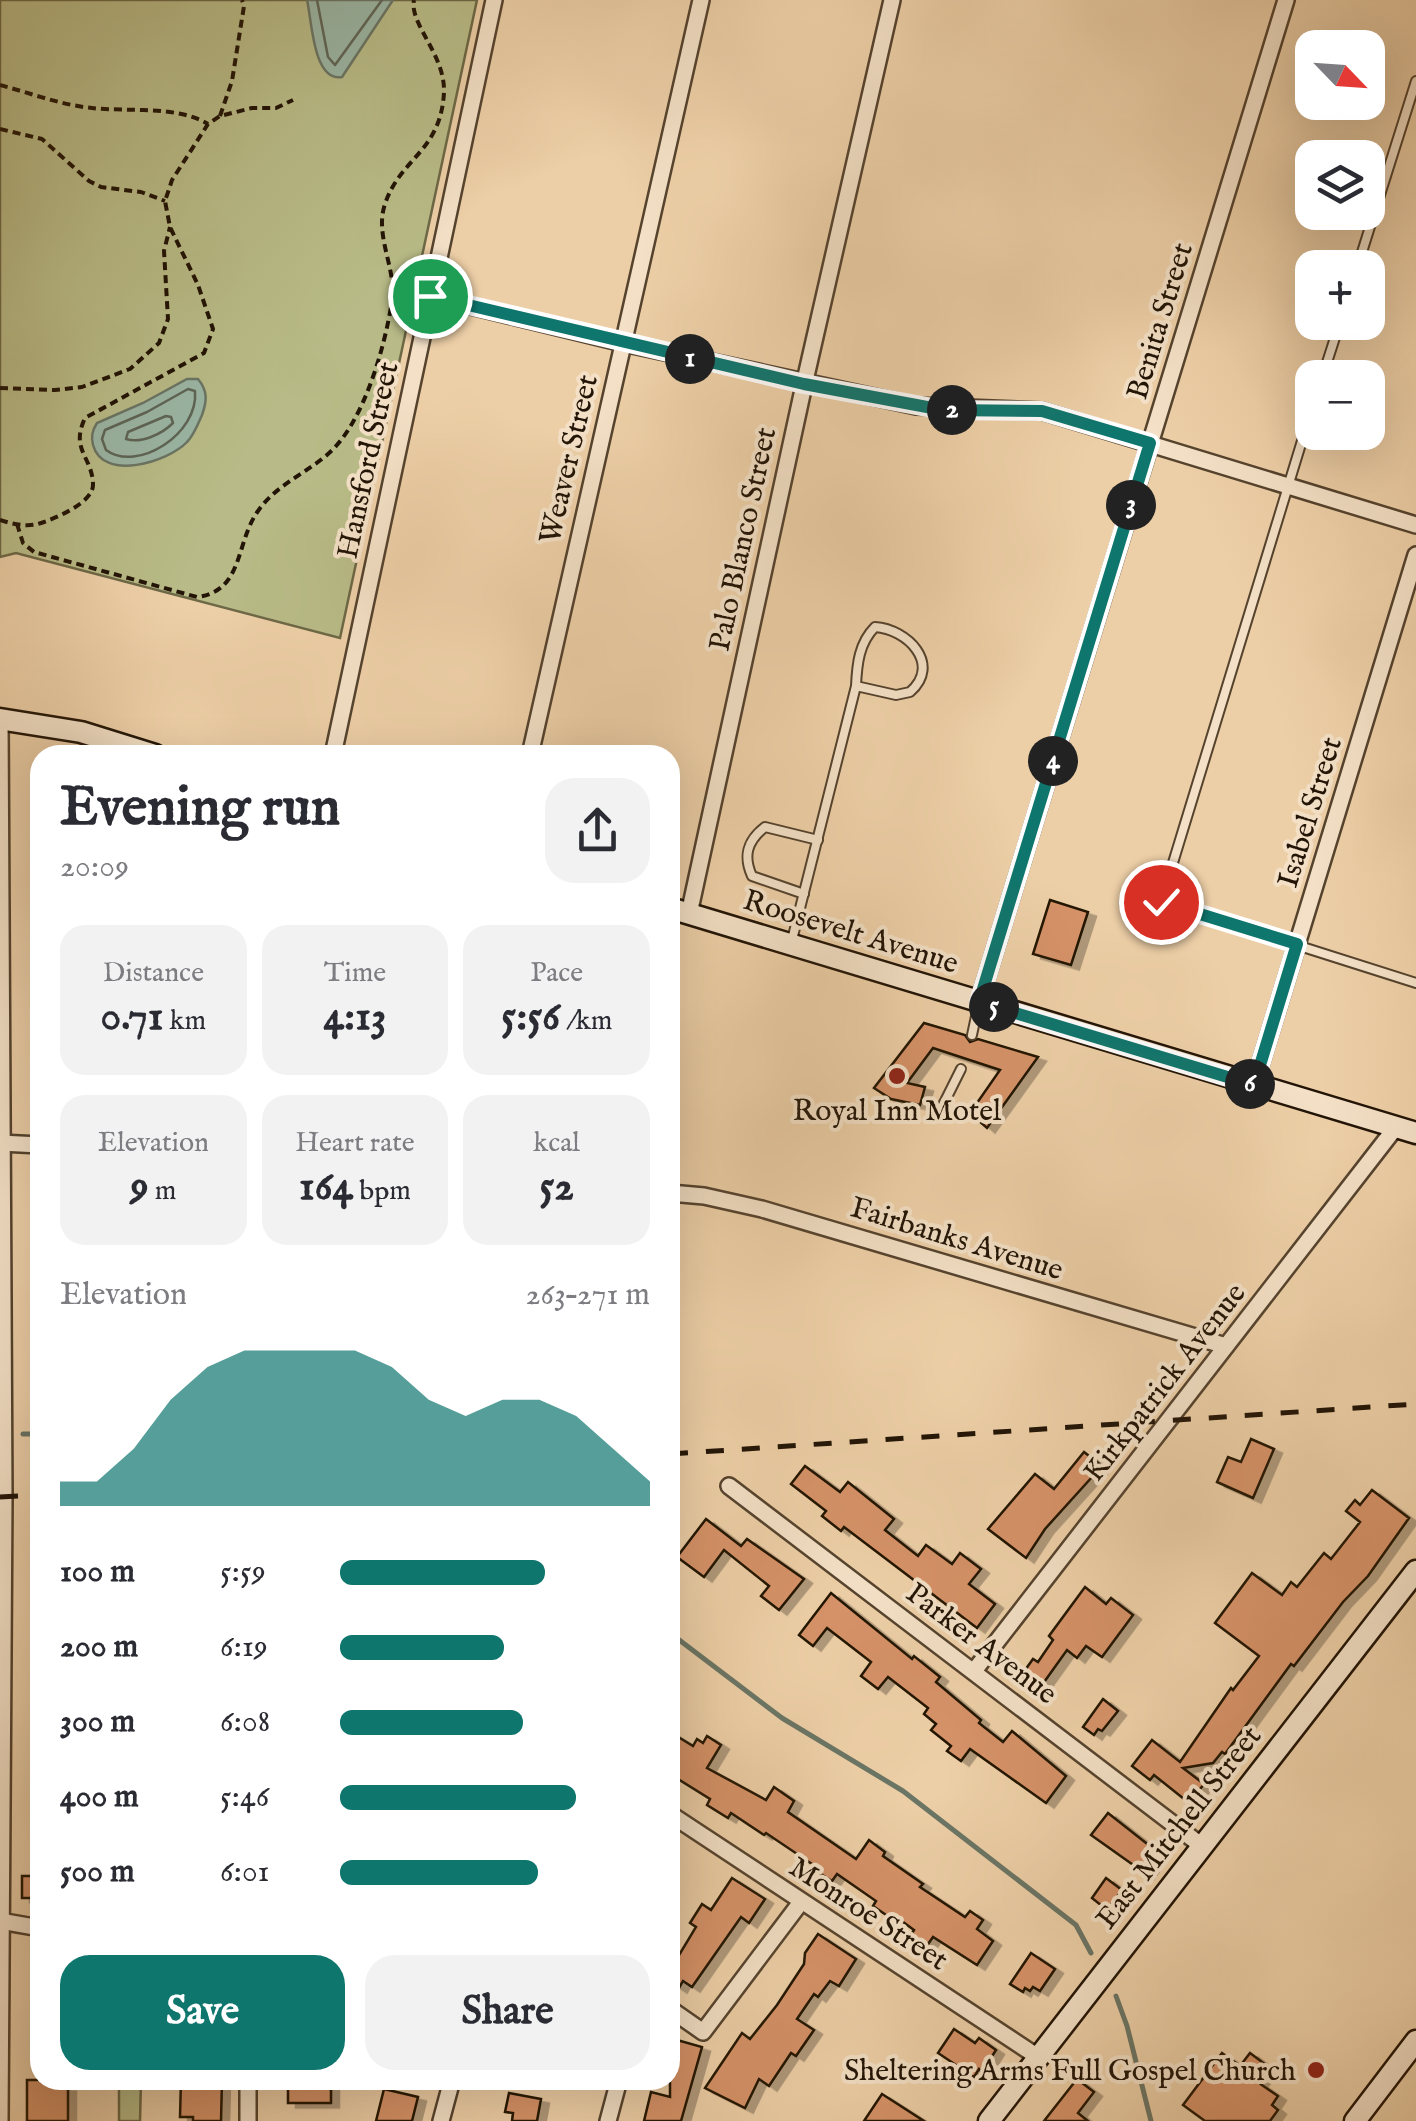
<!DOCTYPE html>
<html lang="en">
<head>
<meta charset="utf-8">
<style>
  body { margin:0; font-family:"IM FELL English",serif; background:#f2f2f3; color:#2b2b33; height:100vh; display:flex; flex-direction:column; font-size:38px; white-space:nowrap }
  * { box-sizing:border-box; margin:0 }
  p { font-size:32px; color:#7c7c81 }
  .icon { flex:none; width:55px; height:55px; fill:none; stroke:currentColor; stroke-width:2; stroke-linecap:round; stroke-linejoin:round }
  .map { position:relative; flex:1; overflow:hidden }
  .sheet { position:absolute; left:30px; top:745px; width:650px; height:1345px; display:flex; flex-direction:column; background:#fff; border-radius:30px; box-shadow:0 10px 40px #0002 }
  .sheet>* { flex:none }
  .needle { width:65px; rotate:115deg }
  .buttons { position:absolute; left:1295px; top:30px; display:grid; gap:20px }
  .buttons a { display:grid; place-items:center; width:90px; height:90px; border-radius:20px; background:#fff; box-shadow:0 10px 40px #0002; font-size:50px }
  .pin { position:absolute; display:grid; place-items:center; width:85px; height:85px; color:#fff; margin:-42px; border:5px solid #fff; border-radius:50%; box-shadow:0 2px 10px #0007 }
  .km { position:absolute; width:50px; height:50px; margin:-25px; border-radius:50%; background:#222; color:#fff; font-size:28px; line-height:50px; text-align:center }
  .round { display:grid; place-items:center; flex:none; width:105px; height:105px; border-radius:30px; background:#f2f2f3 }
  .summary { display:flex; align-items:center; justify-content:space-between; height:170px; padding:0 30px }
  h1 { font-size:55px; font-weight:700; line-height:75px }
  .figures { display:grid; grid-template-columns:repeat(3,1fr); gap:15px; height:170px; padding:10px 30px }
  .figures div { display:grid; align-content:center; border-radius:25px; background:#f2f2f3; text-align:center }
  .figures b { font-size:42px; font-weight:700 }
  .figures small { font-size:28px; font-weight:400 }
  .figures p { font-size:28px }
  .chart { height:280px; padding:20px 30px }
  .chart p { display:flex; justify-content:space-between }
  .chart svg { width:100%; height:180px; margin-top:10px; fill:#0f766e; opacity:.7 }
  .button { display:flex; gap:20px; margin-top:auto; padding:20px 30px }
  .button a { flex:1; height:115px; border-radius:30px; background:#0f766e; color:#fff; font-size:40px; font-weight:700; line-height:115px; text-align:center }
  .button a+a { background:#f2f2f3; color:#2b2b33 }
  ul { padding:0 30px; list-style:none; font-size:32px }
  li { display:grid; grid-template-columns:160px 120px 1fr; align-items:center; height:75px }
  li i { height:25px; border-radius:12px; background:#0f766e }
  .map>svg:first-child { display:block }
  .green { fill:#b8bb87; stroke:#6d6846; stroke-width:2.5 }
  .water { fill:#9ab6a5; stroke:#6a7565; stroke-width:2.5 }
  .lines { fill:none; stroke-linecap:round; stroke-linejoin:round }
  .shore { stroke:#5e6556; stroke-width:2.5 }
  .stream { stroke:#6a7565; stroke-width:5 }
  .building { fill:#d69267; stroke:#221406; stroke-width:2.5; filter:url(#shadow) }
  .lane-casing { stroke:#55432e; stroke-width:12 }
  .street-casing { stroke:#55432e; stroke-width:20 }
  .secondary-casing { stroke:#221406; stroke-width:25 }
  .path { stroke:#221406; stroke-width:4; stroke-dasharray:8 5; stroke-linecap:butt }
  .lane { stroke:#f3e0c6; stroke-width:8 }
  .street { stroke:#f3e0c6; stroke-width:15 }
  .secondary { stroke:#f3e0c6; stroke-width:20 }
  .rail { stroke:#221406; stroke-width:5; stroke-dasharray:18 18; stroke-linecap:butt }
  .route-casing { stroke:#fff; stroke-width:20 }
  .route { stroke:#0f766e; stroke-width:12 }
  .poi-dot { fill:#8f2418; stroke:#f3e0c6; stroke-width:4 }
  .labels { text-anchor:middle; stroke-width:8; stroke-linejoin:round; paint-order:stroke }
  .street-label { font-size:30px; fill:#221406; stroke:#f3e0c6 }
  .poi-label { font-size:30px; fill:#221406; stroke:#f3e0c6 }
</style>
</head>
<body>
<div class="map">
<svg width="1416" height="2121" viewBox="0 0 1416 2121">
  <defs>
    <filter id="shadow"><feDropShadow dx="8" dy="4.5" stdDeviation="0" flood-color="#0004"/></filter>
  </defs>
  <rect width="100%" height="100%" fill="#edcfa7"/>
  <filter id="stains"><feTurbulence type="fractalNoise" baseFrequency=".002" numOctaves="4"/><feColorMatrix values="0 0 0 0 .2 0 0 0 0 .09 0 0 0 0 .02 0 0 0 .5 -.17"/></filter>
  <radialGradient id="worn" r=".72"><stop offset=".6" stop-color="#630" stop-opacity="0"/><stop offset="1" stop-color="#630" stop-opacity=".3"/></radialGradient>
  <g class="green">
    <polygon points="0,0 477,0 340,638 16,553 0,557"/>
    <polygon points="119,2080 141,2080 140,2121 119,2121"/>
  </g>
  <g class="water">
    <path d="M307 0H393L342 77C313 82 312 21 307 0Z"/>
    <path d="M187 379H198C208 391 207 401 202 415 198 424 194 435 187 442 168 462 103 482 93 445 91 436 92 431 97 423L143 403Z"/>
  </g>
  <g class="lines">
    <g class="shore">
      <polyline points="317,0 328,57 335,65 382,0"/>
      <path d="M188 389 195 391C199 434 137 473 106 450L102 439 105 430 147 412Z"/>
      <path d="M166 416 171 417 173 423C162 434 141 444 126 439L128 432Z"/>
    </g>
    <g class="stream">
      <polyline points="23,1434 40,1434"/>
      <polyline points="670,1633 782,1718 903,1791 1076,1925 1091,1953"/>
      <polyline points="1116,1996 1127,2026 1151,2121"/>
    </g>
  </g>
  <g class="building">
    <polygon points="1050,900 1088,912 1071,965 1033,954"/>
    <polygon points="924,1023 965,1035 970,1042 978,1039 1038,1057 987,1128 970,1113 1000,1070 933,1048 907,1083 925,1087 920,1105 891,1099 874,1088"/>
    <polygon points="1251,1439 1274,1449 1253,1498 1217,1482 1228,1457 1241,1462"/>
    <polygon points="1084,1452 1102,1466 1045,1529 1026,1558 988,1529 1035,1474 1054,1489"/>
    <polygon points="805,1466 840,1492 848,1482 894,1519 885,1530 918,1556 926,1545 952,1564 960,1553 981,1569 969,1584 995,1604 977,1628 844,1527 841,1531 822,1516 826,1511 791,1484"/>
    <polygon points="1372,1490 1409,1518 1368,1576 1343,1602 1294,1666 1291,1664 1225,1754 1222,1752 1213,1763 1183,1768 1204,1784 1189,1803 1154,1775 1150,1780 1132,1766 1152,1740 1180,1762 1231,1688 1233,1690 1259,1656 1215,1623 1252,1573 1282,1595 1291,1582 1297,1587 1324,1553 1331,1559 1360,1522 1346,1511 1355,1500 1360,1505"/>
    <polygon points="706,1519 741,1546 747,1539 804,1579 779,1610 761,1596 769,1586 724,1550 704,1577 677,1557"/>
    <polygon points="1085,1587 1106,1604 1111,1598 1133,1615 1102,1657 1086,1646 1077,1658 1067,1650 1037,1692 1024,1684 1026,1680 1020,1677 1033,1659 1038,1662 1053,1640 1049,1636"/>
    <polygon points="831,1593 912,1659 914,1656 940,1677 936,1682 981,1720 979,1723 1003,1742 1012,1731 1066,1776 1046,1803 970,1749 961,1761 947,1751 951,1746 931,1730 936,1724 924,1714 928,1708 888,1677 878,1689 861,1676 871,1662 827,1628 813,1646 799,1635"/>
    <polygon points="1103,1699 1118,1711 1102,1731 1098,1729 1094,1735 1083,1727"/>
    <polygon points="670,1732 693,1746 697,1739 703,1743 707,1736 721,1745 707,1768 766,1800 774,1787 794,1801 788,1812 856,1859 869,1840 885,1852 883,1856 923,1884 920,1887 965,1917 970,1911 983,1920 977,1929 993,1941 977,1965 933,1937 926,1947 910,1936 914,1930 892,1914 889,1917 873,1906 876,1901 837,1874 832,1881 813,1869 815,1866 766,1833 764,1835 731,1813 728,1818 707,1805 710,1799 670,1774"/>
    <polygon points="1108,1813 1160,1854 1146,1874 1091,1835"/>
    <rect x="22" y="1876" width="18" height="22"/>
    <polygon points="732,1878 765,1899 749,1923 741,1917 692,1987 683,1981 679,1988 670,1982 670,1970 696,1927 690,1923 702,1904 711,1910"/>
    <polygon points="1106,1878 1122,1890 1107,1910 1092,1898"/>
    <polygon points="818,1934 856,1959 839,1986 830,1981 818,1997 814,1994 797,2019 814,2030 796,2056 791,2053 769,2086 759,2079 745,2108 705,2088 742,2033 750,2039 777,2005 804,1964 805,1953"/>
    <polygon points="1031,1953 1055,1969 1040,1991 1033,1987 1030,1991 1025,1988 1023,1992 1010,1984"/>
    <polygon points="954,2029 975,2043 979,2038 996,2050 982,2072 979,2069 974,2077 938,2053"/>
    <polygon points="670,2038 702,2047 681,2121 644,2121 651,2092 670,2097"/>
    <polygon points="1222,2053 1240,2066 1250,2053 1270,2068 1259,2083 1278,2096 1272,2105 1278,2110 1270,2121 1205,2121 1183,2105"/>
    <polygon points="1077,2079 1094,2092 1078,2113 1088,2121 1044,2121"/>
    <polygon points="27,2080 62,2080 62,2087 68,2087 68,2121 27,2121"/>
    <polygon points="181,2080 222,2080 221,2121 193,2121 193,2117 180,2117"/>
    <polygon points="288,2080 324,2080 324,2083 331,2083 331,2103 288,2103"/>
    <polygon points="384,2089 418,2097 412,2121 376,2121"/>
    <polygon points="509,2093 541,2099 537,2121 512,2121 513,2113 505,2112"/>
    <polygon points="882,2094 924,2121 864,2121"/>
  </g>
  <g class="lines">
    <defs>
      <g id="lane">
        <polyline points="1357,268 1416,81"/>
        <polyline points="1322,378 1340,322"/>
        <polyline points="1312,408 1161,902 1416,983"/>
        <path d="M804 894 752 876C743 856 747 841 765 827L818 840"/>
        <path d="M791 944 856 686C857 664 859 643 875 627 907 629 942 664 910 692L896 695 856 686"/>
        <polyline points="972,1035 979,1002"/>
        <polyline points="937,1117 961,1069"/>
      </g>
      <g id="street">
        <polyline points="430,296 623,343 916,406 1042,411 1416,525"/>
        <polyline points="0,719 4,1497 0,2121"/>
        <polyline points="333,755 494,0"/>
        <polyline points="530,755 701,0"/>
        <polyline points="689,914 804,385 892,0"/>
        <polyline points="979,1002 1286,0"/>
        <polyline points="1254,1085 1416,555"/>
        <polyline points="0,1143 40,1145"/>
        <polyline points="670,1193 704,1196 762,1209 1226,1346"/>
        <polyline points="729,1486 1202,1846"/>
        <polyline points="974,1671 1396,1127"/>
        <polyline points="670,1814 1038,2057"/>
        <polyline points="0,1921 40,1928"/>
        <polyline points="670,2009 703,2032 801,1902"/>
        <polyline points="248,2080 248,2121"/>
        <polyline points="441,2121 452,2080"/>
        <polyline points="608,2121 619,2080"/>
      </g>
      <g id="secondary">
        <polyline points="0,719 81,732 155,755"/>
        <polyline points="670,908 1416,1133"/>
        <polyline points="989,2121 1416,1571"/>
        <polyline points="1355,2121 1416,2041"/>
      </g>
    </defs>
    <use href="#lane" class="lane-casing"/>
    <use href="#street" class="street-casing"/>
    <use href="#secondary" class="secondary-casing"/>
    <g class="path">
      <path d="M0 85C30 93 61 105 92 108 128 112 176 105 208 124"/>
      <polyline points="220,116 232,81 244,6 242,0"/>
      <polyline points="0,129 42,139 89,181 101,187 141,192 165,201"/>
      <polyline points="0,388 55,390 82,387 130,369 159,343 168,319 164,251 170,227"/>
      <path d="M0 520C12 524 26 527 38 524 54 519 94 503 93 484 92 456 70 450 85 418L204 353 213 329 198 285 170 227 165 201 172 180 208 124 220 116 252 108H276L293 100"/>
      <path d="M17 524 23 543 34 552 197 597C244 591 235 543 258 511 276 485 305 474 328 454 364 423 385 346 392 301 397 269 374 236 385 204 400 158 441 152 444 92 445 54 409 24 414 0"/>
    </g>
    <use href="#lane" class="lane"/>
    <use href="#street" class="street"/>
    <use href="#secondary" class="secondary"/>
    <g class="rail">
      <polyline points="670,1454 1416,1404"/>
      <polyline points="0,1497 40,1495"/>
    </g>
  </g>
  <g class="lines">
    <defs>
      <polyline id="route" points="430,296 804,384 943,410 1042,411 1150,443 979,1002 1254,1085 1297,944 1161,902"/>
    </defs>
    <use href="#route" class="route-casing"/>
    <use href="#route" class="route"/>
  </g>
  <g class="poi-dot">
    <circle cx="897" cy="1076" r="10"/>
    <circle cx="1316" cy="2070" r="10"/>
  </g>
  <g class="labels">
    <g class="street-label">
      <text transform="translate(1159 321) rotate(-73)" y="10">Benita Street</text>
      <text transform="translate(568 459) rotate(-77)" y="10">Weaver Street</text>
      <text transform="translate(367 460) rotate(-78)" y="10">Hansford Street</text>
      <text transform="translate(742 539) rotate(-78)" y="10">Palo Blanco Street</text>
      <text transform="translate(1309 812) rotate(-73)" y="10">Isabel Street</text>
      <text transform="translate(851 931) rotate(17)" y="10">Roosevelt Avenue</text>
      <text transform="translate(957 1238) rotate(17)" y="10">Fairbanks Avenue</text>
      <text transform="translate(1164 1382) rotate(-52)" y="10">Kirkpatrick Avenue</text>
      <text transform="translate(982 1643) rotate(37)" y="10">Parker Avenue</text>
      <text transform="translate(1178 1827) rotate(-52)" y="10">East Mitchell Street</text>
      <text transform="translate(869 1913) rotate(33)" y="10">Monroe Street</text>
    </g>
    <g class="poi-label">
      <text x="897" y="1120">Royal Inn Motel</text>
      <text x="1296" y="2080" text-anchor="end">Sheltering Arms Full Gospel Church</text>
    </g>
  </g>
  <rect width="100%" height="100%" filter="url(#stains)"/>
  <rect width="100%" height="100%" fill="url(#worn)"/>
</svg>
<div class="buttons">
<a><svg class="needle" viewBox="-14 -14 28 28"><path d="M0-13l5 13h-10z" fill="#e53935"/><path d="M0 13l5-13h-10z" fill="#7c7c81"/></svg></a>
<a><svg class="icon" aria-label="layers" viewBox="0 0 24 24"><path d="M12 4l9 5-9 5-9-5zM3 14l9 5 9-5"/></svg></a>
<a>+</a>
<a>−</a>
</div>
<div class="pin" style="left:430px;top:296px;background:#1e9e55"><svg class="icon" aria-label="arrive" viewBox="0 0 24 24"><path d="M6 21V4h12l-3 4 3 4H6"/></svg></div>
<div class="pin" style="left:1161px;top:902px;background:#d93025"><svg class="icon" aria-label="check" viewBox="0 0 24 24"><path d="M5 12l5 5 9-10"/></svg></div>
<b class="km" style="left:690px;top:359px">1</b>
<b class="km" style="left:952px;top:410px">2</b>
<b class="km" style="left:1131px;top:505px">3</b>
<b class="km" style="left:1053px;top:761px">4</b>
<b class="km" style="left:994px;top:1007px">5</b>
<b class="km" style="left:1250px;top:1084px">6</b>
<section class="sheet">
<div class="summary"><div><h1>Evening run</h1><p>20:09</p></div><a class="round"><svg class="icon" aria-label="share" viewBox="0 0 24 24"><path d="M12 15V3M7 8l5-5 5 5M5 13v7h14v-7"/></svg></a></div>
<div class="figures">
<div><p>Distance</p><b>0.71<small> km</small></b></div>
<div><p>Time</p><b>4:13</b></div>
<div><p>Pace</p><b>5:56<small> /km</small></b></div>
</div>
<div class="figures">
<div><p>Elevation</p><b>9<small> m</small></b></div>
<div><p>Heart rate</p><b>164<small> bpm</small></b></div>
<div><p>kcal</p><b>52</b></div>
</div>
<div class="chart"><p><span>Elevation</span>263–271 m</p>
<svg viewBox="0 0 160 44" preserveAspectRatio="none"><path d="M0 44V38L10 38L20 30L30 18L40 10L50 6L60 6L70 6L80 6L90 10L100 18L110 22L120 18L130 18L140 22L150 30L160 38V44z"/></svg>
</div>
<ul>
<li><b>100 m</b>5:59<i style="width:66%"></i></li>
<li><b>200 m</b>6:19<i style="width:53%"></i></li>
<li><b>300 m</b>6:08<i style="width:59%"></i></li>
<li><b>400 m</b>5:46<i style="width:76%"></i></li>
<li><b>500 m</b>6:01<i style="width:64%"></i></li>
</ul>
<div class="button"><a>Save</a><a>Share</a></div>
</section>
</div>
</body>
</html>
